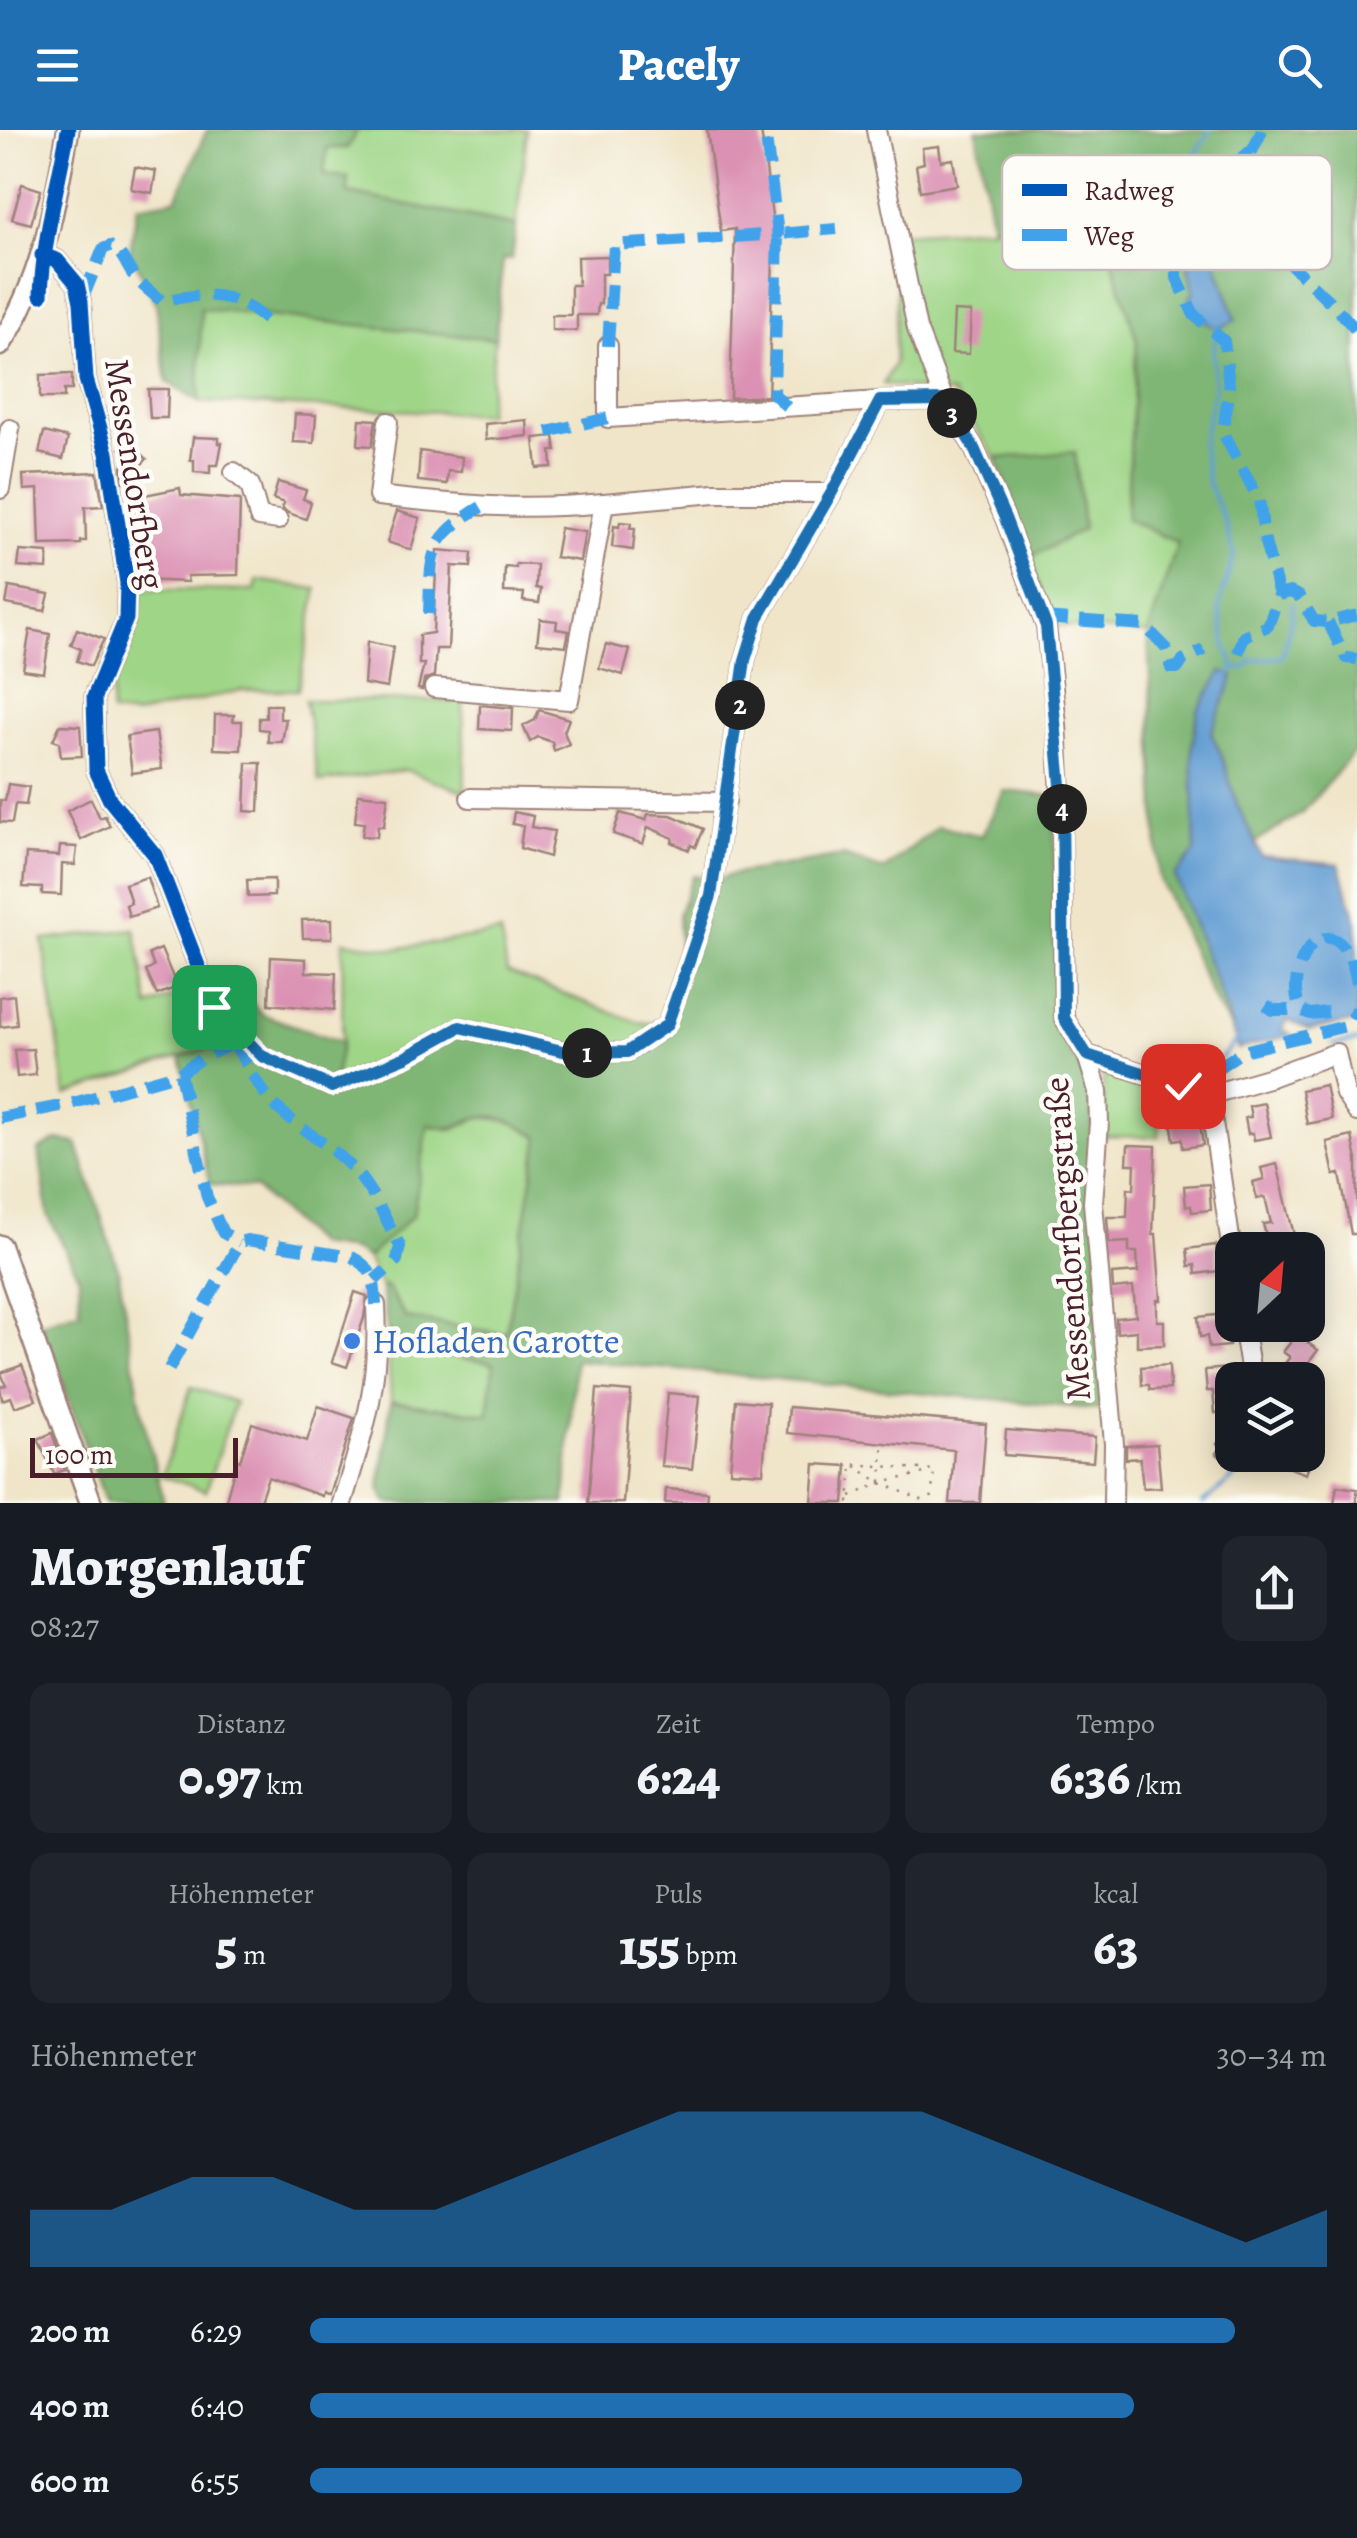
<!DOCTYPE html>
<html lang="de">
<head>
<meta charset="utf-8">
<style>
  body { margin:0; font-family:Alegreya,serif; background:#20242c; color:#f1f3f6; height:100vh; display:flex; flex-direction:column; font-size:38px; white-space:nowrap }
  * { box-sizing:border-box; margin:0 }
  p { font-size:32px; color:#9ea1a6 }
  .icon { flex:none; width:55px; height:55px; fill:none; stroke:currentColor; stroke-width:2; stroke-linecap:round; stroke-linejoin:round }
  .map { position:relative; height:1373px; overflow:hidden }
  .drawer { display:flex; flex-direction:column; background:#171b24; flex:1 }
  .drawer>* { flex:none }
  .needle { width:65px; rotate:26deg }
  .buttons { position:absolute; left:1215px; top:1102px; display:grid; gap:20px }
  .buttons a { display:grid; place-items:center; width:110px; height:110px; border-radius:20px; background:#171b24; box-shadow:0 5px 25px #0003; font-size:50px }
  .scale { position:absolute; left:30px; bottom:25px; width:208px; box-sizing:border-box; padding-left:10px; border:5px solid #4a1f2b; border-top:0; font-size:28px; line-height:35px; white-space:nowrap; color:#4a1f2b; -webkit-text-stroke:8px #fdfcf7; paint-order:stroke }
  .pin { position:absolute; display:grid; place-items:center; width:85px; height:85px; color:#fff; margin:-42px; border-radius:20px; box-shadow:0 5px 15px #0006 }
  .km { position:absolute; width:50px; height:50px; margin:-25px; border-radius:50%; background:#222; color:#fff; font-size:28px; line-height:50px; text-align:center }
  .round { display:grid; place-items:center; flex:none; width:105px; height:105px; border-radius:20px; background:#20242c }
  .overview { display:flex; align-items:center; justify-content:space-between; height:170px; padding:0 30px }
  h1 { font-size:55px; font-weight:800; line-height:75px }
  .stats { display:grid; grid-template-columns:repeat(3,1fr); gap:15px; height:170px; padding:10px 30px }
  .stats div { display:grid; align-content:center; border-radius:20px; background:#20242c; text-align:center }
  .stats b { font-size:50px; font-weight:800 }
  .stats small { font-size:28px; font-weight:400 }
  .stats p { font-size:28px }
  .chart { height:280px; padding:20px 30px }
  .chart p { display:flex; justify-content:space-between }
  .chart svg { width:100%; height:180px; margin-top:10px; fill:#1f6fb2; opacity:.7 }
  ul { padding:0 30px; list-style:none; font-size:32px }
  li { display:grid; grid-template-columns:160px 120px 1fr; align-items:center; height:75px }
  li i { height:25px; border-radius:12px; background:#1f6fb2 }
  header { display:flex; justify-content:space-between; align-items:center; height:130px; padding:0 30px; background:#1f6fb2; color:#fff; font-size:45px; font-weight:800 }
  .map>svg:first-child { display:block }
  .green { fill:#9fd587; stroke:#747a59; stroke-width:2.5 }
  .forest { fill:#7fb674; stroke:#646a50; stroke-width:2.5; fill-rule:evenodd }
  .water { fill:#649ed3; stroke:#575e7f; stroke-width:2.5 }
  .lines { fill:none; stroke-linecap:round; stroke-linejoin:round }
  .stream { stroke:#649ed3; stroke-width:4 }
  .building { fill:#db91b3 }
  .minor-casing { stroke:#9d827a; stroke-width:22 }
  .major-casing { stroke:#9d827a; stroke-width:25 }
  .path { stroke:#9d827a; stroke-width:2.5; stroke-dasharray:2.5 8; stroke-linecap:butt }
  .minor { stroke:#fff; stroke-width:18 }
  .major { stroke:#fff; stroke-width:20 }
  .quiet { stroke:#40a2eb; stroke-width:12; stroke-dasharray:25 12; stroke-linecap:butt }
  .cycleway-casing { stroke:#fdfcf7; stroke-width:21 }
  .cycleway { stroke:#0057b8; stroke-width:15 }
  .route-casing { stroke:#fff; stroke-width:20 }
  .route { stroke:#1f6fb2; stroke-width:12 }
  .shop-dot { fill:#3f7fe0; stroke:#fdfcf7; stroke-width:4 }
  .labels { text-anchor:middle; stroke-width:9; stroke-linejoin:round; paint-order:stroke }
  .street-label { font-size:35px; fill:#4a1f2b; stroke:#fdfcf7 }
  .shop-label { font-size:35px; fill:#366cbe; stroke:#fdfcf7; text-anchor:start }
  .key { fill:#fdfcf7; stroke:#c7baba; stroke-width:2.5 }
  .key-label { font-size:28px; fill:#4a1f2b }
</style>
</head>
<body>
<header><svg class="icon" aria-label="menu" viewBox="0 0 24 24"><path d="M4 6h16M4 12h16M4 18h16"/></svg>Pacely<svg class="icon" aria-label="search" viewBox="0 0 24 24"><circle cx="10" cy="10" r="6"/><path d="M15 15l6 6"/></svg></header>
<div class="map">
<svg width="1357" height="1373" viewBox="0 0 1357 1373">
  <rect width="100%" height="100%" fill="#fdfcf7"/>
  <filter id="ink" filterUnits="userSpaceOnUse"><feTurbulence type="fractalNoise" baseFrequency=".01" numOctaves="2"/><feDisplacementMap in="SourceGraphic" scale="20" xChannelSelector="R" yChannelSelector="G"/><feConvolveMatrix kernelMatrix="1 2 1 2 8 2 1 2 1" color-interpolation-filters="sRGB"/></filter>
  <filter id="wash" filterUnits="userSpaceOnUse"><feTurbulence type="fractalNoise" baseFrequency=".0048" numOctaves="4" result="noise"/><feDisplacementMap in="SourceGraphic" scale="40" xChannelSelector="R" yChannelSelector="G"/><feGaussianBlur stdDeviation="2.25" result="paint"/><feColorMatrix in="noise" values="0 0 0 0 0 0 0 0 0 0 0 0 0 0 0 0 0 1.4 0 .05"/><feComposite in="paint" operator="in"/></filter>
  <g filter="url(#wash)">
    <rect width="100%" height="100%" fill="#f0e5c9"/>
    <g class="green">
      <polygon points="358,0 527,0 516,96 348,63 324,45 327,17 347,18"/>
      <polygon points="1096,75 1137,211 1126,389 1178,413 1148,504 1051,495 1031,427 1083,399 1075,323 996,328 952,264 883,254 894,234 898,132 891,104 992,97"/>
      <polygon points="200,179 495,209 487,284 199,272"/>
      <path d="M257 450 317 459 298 560H242L134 586 111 583C111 539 126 500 140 459L255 461Z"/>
      <polygon points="305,570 463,571 465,662 406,640 319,652"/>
      <polygon points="135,799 149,877 205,854 242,906 66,965 43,810"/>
      <polygon points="501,803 507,842 637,892 667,895 627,922 332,957 342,912 343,811 393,819"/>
      <polygon points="1103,939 1162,958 1159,1007 1105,1006"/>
      <polygon points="478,987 512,991 539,1007 506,1204 406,1188 386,1156 381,1157 367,1128 413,1085 428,995 454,1000"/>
      <polygon points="387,1197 405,1220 494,1232 489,1284 391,1271"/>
      <polygon points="191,1257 235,1272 206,1361 162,1346"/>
    </g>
    <g class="forest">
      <polygon points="207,0 358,0 347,18 327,18 324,45 348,47 348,63 516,96 512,129 503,130 495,209 201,179 199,272 167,252 156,174 130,120 137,76 176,69"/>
      <path d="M976 0H1357V619L1302 683 1240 722 1236 915 1235 904 1215 873 1159 747 1148 504 1178 413 1126 389 1137 211 1096 76 992 97ZM1206 103C1212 130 1227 153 1231 180L1194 163 1188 139Z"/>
      <polygon points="1075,322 1083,399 1031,427 996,328"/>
      <path d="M1004 661 1053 666 1057 754 1054 868 1060 907 1090 952 1107 1280 575 1230 565 1373H387L380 1359 391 1271 488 1284 494 1233 405 1220 387 1197 381 1157 386 1156 406 1188 506 1204 539 1007C521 996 497 982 476 988 448 997 461 1001 428 995L413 1085 367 1128 353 1120 317 1115 255 1058 210 1054 181 928 241 906 205 854 225 847 263 885 342 912 333 956 460 897 524 912 627 922 667 895 680 822 678 785 693 746 719 750 730 745 843 726 884 740 938 696 982 706Z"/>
      <polygon points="57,1010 77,1013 118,1139 142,1284 164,1373 106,1373 41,1193 80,1181 79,1147 48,1085 39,1020"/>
    </g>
    <g class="water">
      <polygon points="1195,93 1206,103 1236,190 1217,199 1195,184 1189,167 1194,163 1193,155 1181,102"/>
      <polygon points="1222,542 1234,546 1211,603 1221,624 1237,674 1261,726 1339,734 1357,793 1357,891 1309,900 1287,889 1282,899 1291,905 1238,919 1226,879 1175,746 1195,722 1192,618 1198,580"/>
    </g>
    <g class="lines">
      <g class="stream">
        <polyline points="1189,98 1195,86 1191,33 1210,0"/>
        <polyline points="1217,199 1213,224 1215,257 1202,314 1208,354 1224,389 1234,424 1219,477 1226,518 1235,538 1229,546"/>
        <polyline points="1235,538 1245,538 1252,530 1282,527 1291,491 1292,474"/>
        <polyline points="1333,915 1357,911"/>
        <path d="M1183 948C1207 944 1225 927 1238 907"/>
        <polyline points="1203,1373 1232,1349 1251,1325"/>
      </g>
    </g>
    <g id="blocks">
      <g class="building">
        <polygon points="707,0 761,0 774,101 768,266 730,268 735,99 721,101"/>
        <polygon points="939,16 941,31 953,29 957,55 920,61 916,35 924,33 922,18"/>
        <polygon points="135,37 156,41 152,63 131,59"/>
        <polygon points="22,54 41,60 31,94 12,89"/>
        <polygon points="607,126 607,144 601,144 601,174 598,174 597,185 577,185 577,201 552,200 552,185 571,185 571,155 578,155 577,127"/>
        <polygon points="954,181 971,182 969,224 952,223"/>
        <polygon points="72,244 72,260 64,260 64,268 40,268 40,245"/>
        <polygon points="148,259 168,259 167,288 150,288"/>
        <polygon points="295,284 316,285 314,313 293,312"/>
        <polygon points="360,289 376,290 372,316 358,315"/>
        <polygon points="527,290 528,306 486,310 485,294"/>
        <polygon points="44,302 68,308 63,329 39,323"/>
        <polygon points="554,306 556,321 551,321 552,337 537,338 534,308"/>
        <polygon points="193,307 219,308 219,313 222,313 218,335 210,335 210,343 194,342 194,330 190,330"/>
        <polygon points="128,310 147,329 124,351 122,336 129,328 120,318"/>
        <polygon points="420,321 462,327 461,342 448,341 447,354 418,351"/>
        <polygon points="97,342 103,376 85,377 86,411 81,411 81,414 40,415 38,359 24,360 23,345"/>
        <polygon points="278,352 306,360 303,369 311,372 306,389 288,383 282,378 284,373 273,369"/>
        <polygon points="180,358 181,365 240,370 238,445 187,446 188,452 139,450 137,414 140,414 130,368"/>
        <polygon points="397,381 420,388 411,420 387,412"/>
        <polygon points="620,392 631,393 630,398 635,398 633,420 612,417 614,396 619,397"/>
        <polygon points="560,398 585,402 580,431 555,427"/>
        <polygon points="437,420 472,423 471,437 452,436 448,519 436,519 434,546 424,550 422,560 418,559 424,534 419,534 419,505 433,503"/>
        <polygon points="20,421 48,423 47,439 18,437"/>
        <polygon points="516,434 537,435 536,458 541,459 539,473 523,471 524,463 504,462 505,437 516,438"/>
        <polygon points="9,457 49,464 45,481 6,474"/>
        <polygon points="540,489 557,491 556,499 569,501 566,516 537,513"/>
        <polygon points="77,499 104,509 91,536 77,531 81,519 71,515"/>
        <polygon points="30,500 50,504 44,543 23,540"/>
        <polygon points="367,512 393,517 387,558 364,554"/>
        <polygon points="606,514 630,520 623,545 599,538"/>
        <polygon points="266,575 280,575 280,589 286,589 282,612 268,612 268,600 259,599 259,588 266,588"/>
        <polygon points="480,575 513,578 512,601 479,599"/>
        <polygon points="539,580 569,589 564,602 569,614 554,621 552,612 538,607 530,612 523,596 535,590"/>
        <polygon points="215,585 234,585 233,591 242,591 241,620 214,619"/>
        <polygon points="60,595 80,596 82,626 61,627 59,612 53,610"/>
        <polygon points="156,602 162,639 132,643 127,606"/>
        <polygon points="247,633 261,633 259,682 245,681"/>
        <polygon points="8,654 29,657 26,675 15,674 12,693 0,692 0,670 5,671"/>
        <polygon points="358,664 388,667 384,696 378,696 377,707 362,706 364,693 355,692"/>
        <polygon points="91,669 100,688 105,686 110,696 81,710 67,681"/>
        <polygon points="514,682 533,686 531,697 554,701 549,727 520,718 523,696 512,694"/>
        <polygon points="620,683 646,690 648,684 671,685 703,699 695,717 691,715 689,720 672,712 673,708 648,697 643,714 613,704"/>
        <polygon points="60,716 77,717 75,735 62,734 61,765 42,764 42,758 23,757 26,724 59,726"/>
        <polygon points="147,747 157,778 129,787 126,775 131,773 125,754"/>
        <polygon points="274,749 274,766 248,767 247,750"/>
        <polygon points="332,789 332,808 303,808 302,790"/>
        <polygon points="161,819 177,857 157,865 146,841 154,837 149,824"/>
        <polygon points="271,827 306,829 306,842 336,843 334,880 269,874"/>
        <polygon points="14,865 17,895 0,897 0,867"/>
        <polygon points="33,919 36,945 17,947 14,920"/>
        <polygon points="1325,955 1332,989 1307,994 1301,960"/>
        <polygon points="1264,973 1271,1007 1254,1010 1253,1003 1248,1004 1245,988 1251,987 1249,976"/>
        <polygon points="1199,987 1203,1015 1183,1018 1182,1009 1174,1010 1171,991"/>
        <polygon points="1352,1006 1357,1030 1357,1104 1351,1104 1340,1044 1334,1045 1327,1012"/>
        <polygon points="1128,1015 1156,1016 1153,1104 1156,1104 1161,1170 1157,1170 1157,1191 1164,1191 1164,1215 1137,1216 1137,1201 1117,1203 1116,1188 1136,1186 1133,1157 1113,1159 1112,1144 1138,1142 1137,1122 1129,1122 1129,1112 1109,1113 1107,1087 1127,1087 1128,1058 1134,1059 1135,1034 1127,1034"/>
        <polygon points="1277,1034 1291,1093 1298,1120 1270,1120 1263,1094 1271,1093 1265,1067 1257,1069 1253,1052 1264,1049 1261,1038"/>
        <polygon points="1209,1054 1211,1080 1192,1082 1191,1076 1186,1076 1184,1056"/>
        <polygon points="1216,1115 1219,1141 1196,1144 1195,1135 1189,1136 1187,1119"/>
        <polygon points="355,1162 367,1166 364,1188 347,1237 332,1232"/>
        <polygon points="1225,1184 1229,1216 1209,1218 1207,1206 1200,1207 1198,1187"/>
        <polygon points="1304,1195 1315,1203 1308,1213 1318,1220 1301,1243 1286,1232 1290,1227 1283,1222"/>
        <polygon points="22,1235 36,1270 15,1277 11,1267 2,1270 0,1257 6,1255 1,1243"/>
        <polygon points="1169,1235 1170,1259 1150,1260 1149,1255 1142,1255 1141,1237"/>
        <polygon points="1230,1238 1232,1281 1215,1283 1213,1261 1207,1261 1205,1240"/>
        <polygon points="597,1259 631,1262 623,1373 588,1373"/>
        <polygon points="668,1263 700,1266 692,1339 661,1336"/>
        <polygon points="736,1270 768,1273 763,1343 730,1341"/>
        <polygon points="318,1276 354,1288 330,1365 323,1362 322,1366 268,1347 259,1373 225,1373 237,1330 240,1331 252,1293 307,1311"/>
        <polygon points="789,1277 986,1294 980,1373 950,1373 954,1320 787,1303"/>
        <polygon points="1232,1296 1232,1337 1216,1323 1221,1317 1217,1314"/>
        <polygon points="1006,1300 1095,1307 1093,1332 1004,1325"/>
        <polygon points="52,1303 65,1340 54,1344 38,1309"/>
        <polygon points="1157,1314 1161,1357 1143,1358 1140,1328 1126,1329 1126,1316"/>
        <polygon points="1288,1325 1312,1325 1306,1344 1284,1336"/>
        <polygon points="815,1334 847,1336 844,1373 812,1373"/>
        <polygon points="1337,1356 1357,1359 1357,1373 1334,1373"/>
        <polygon points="666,1359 708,1362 707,1373 665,1373"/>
      </g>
    </g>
  </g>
  <g filter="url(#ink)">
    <use href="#blocks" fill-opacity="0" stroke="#9d827a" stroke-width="2.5"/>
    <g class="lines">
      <defs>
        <g id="minor">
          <polyline points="876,0 917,199 944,270 973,316 1005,388 1046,496 1057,595 1061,665 1064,888 1087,925 1098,961 1099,993 1093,1073 1114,1314 1113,1373"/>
          <polyline points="42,125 57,130 77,154 81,172 86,249 107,323 127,453 126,489 94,567 96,640 110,670 155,725 214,877 262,926 332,957 406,927 460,897 571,923 627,922 667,895 711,766 745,530 758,488 832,363 880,271 944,270"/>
          <polyline points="608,216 608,288 880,271"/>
          <path d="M388 292 378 366C459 375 522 381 604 373"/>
          <polyline points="234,342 250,355 259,387 278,390"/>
          <polyline points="0,359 10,299"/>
          <polyline points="434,558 569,570 604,373 715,363 832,363"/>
          <polyline points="470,668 726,672"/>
          <polyline points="1087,925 1209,965 1268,948 1336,923 1345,964 1357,982"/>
          <polyline points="1209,965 1232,1122"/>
          <polyline points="1243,1195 1252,1250"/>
          <path d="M342 1373C365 1299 380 1255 376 1175"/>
        </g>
        <g id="major">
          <path d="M0 215C43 150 55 75 68 0"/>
          <polyline points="0,1116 91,1373"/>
        </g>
      </defs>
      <use href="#minor" class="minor-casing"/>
      <use href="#major" class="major-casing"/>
      <g class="path">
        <polyline points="845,1334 852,1334 881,1353 929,1373"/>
        <polyline points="881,1352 883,1313"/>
        <polyline points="851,1366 881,1353 929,1342"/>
        <polyline points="849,1373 852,1334 934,1340 931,1373"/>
      </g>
      <use href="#minor" class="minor"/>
      <use href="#major" class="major"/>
      <g class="quiet">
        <path d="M1262 0C1255 19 1240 37 1240 58 1241 102 1331 165 1357 202"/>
        <path d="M83 168 103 119 110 116C122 122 124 131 131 142 139 154 151 162 162 171 213 161 235 162 274 197"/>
        <polyline points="608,216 614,115 778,104 765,0"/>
        <polyline points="787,277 774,264 778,104 837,99"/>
        <polyline points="547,302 608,288"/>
        <polyline points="1279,465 1290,462 1299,466 1314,491 1328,492 1357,485"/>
        <path d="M429 484C431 425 426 410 481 377"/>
        <polyline points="1043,488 1144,495 1166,518 1171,538 1178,538 1183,530 1204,520"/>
        <polyline points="1328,492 1346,528 1357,529"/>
        <polyline points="1238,523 1244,506 1268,496 1279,465 1265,412 1259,370 1223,303 1229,256 1224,211 1194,185 1177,148 1178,96 1214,52 1255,17"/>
        <polyline points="1266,875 1273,880 1291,880 1297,873"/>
        <path d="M1328 882 1310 884 1300 880C1280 827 1340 763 1357 853"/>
        <path d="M234 913C248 937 261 964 283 983 307 1004 335 1018 356 1042 374 1064 387 1091 400 1116L397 1130 375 1150"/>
        <polyline points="180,943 207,1067 223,1103 240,1112"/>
        <polyline points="1183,956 1209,944 1243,921 1346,896 1357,879"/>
        <polyline points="0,988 70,974 180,943 200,929 244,908"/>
        <path d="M169 1239 240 1112 247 1110 352 1127C374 1138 375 1152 376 1175"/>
      </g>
      <defs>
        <g id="cycleway">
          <polyline points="42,125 57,130 77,154 81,172 86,249 107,323 127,453 126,489 94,567 96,640 110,670 155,725 214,877 262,926 332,957 406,927 460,897 571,923 627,922 667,895 711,766 745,530 758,488 832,363 880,271 944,270"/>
          <path d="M41 165C43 110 58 55 68 0"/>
        </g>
      </defs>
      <use href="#cycleway" class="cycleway-casing"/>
      <use href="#cycleway" class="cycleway"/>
    </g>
  </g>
  <g class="lines" filter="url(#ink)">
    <defs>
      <polyline id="route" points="214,877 262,926 332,957 406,927 460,897 571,923 627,922 667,895 711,766 745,530 758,488 832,362 880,271 944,270 973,316 1005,388 1046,496 1062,665 1064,888 1087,925 1183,956"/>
    </defs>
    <use href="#route" class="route-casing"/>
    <use href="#route" class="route"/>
  </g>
  <circle class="shop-dot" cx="352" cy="1211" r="10"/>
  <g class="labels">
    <g class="street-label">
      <text transform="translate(135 344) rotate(81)" y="12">Messendorfberg</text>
      <text transform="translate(1067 1109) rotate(-94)" y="12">Messendorfbergstraße</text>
    </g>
    <g class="shop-label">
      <text x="372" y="1223">Hofladen Carotte</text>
    </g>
  </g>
  <rect x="1002" y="25" width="330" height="115" rx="15" class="key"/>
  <rect x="1022" y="54" width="45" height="12" fill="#0057b8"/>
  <rect x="1022" y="99" width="45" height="12" fill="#40a2eb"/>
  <g class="key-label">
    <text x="1084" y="70">Radweg</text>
    <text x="1084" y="115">Weg</text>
  </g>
</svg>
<div class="buttons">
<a><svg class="needle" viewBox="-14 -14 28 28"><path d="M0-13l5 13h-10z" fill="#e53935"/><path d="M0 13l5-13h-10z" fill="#9ea1a6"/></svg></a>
<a><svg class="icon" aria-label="layers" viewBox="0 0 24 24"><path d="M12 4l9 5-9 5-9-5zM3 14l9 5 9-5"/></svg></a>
</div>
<div class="scale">100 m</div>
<div class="pin" style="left:214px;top:877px;background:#1e9e55"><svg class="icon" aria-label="arrive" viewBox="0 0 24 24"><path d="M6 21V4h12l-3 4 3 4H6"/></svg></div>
<div class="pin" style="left:1183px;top:956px;background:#d93025"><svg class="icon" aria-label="check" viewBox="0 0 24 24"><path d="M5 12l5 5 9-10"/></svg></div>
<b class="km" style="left:587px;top:923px">1</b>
<b class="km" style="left:740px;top:575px">2</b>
<b class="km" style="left:952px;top:283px">3</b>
<b class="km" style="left:1062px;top:679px">4</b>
</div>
<section class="drawer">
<div class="overview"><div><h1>Morgenlauf</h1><p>08:27</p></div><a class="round"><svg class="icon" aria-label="share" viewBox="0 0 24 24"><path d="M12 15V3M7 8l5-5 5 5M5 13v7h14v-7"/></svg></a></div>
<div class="stats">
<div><p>Distanz</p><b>0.97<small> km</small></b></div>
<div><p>Zeit</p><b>6:24</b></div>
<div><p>Tempo</p><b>6:36<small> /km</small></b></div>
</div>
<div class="stats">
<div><p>Höhenmeter</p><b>5<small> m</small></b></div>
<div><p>Puls</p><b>155<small> bpm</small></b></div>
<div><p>kcal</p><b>63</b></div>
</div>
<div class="chart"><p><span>Höhenmeter</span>30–34 m</p>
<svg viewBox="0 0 160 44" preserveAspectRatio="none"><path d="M0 44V30L10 30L20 22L30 22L40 30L50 30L60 22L70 14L80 6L90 6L100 6L110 6L120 14L130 22L140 30L150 38L160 30V44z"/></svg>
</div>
<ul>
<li><b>200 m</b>6:29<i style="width:91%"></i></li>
<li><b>400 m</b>6:40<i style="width:81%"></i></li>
<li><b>600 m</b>6:55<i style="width:70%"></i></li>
</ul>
</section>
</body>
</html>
